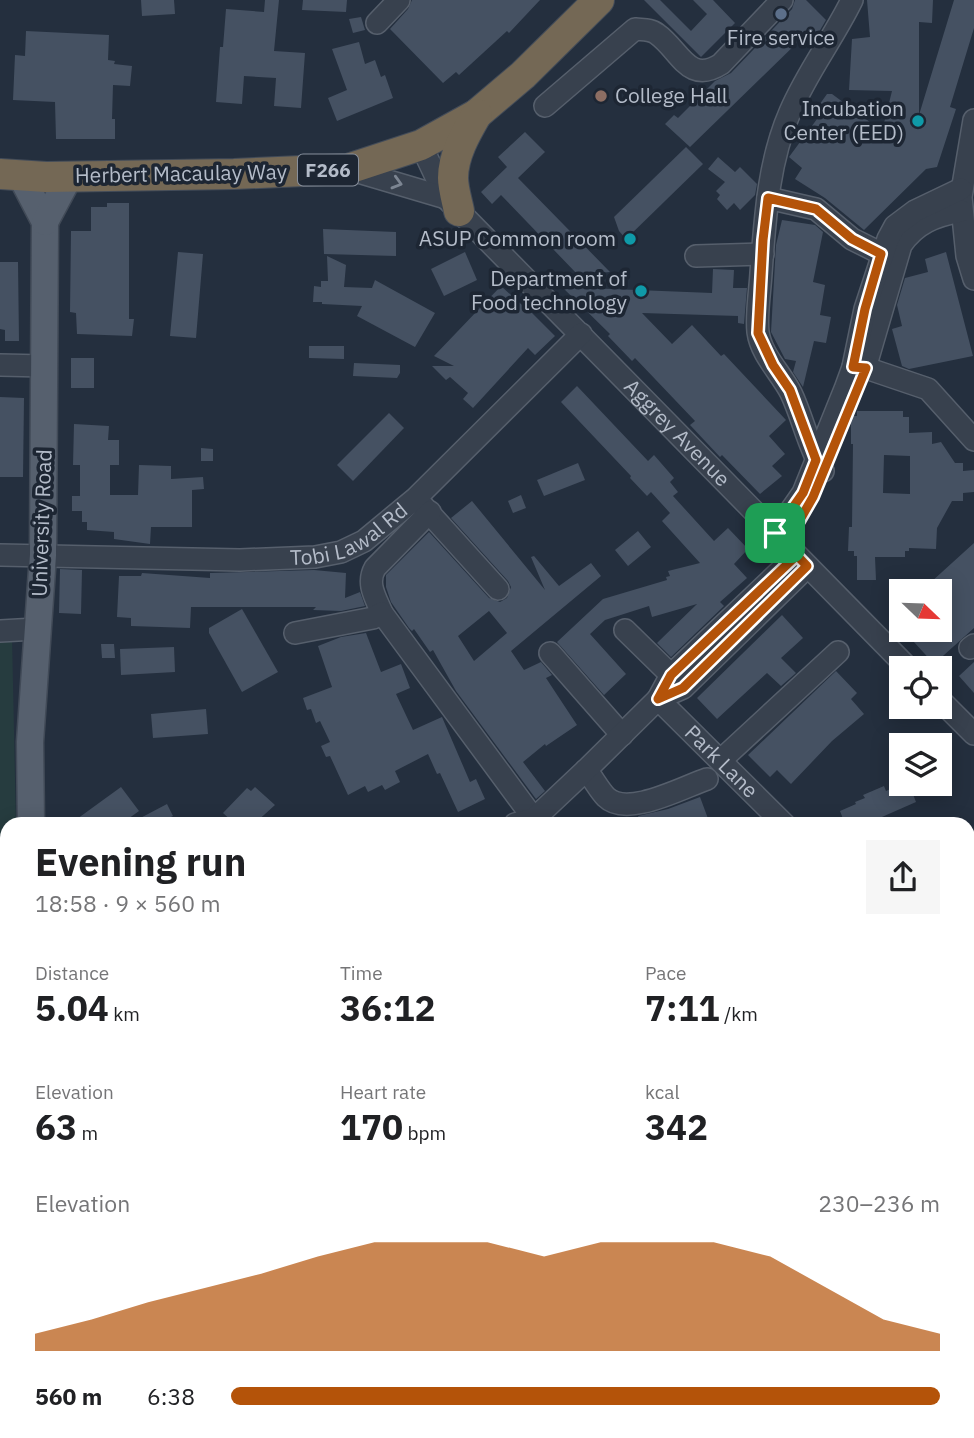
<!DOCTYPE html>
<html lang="en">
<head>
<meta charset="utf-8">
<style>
  body { margin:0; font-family:"IBM Plex Sans",sans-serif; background:#f6f6f6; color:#202124; height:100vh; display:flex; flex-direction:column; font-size:26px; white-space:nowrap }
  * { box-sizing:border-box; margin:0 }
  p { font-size:23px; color:#757577 }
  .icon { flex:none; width:38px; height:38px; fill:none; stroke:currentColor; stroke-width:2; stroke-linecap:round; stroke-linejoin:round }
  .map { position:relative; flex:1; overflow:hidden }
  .panel { position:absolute; left:0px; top:817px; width:975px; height:621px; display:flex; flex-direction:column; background:#fff; border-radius:21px 21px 0 0; box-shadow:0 4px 18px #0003 }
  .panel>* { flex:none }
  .needle { width:46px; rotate:113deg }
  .buttons { position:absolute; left:889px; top:579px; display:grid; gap:14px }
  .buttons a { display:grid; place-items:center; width:63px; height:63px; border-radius:0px; background:#fff; box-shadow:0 4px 18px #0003; font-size:35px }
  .pin { position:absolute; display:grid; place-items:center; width:60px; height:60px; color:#fff; margin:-30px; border-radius:14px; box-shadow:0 4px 10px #0006 }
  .round { display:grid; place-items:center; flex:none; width:74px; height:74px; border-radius:0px; background:#f6f6f6 }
  .headline { display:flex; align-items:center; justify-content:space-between; height:119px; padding:0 35px }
  h1 { font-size:38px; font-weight:700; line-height:52px }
  .figures { display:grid; grid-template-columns:repeat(3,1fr); gap:10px; height:119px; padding:7px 35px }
  .figures div { display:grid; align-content:center }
  .figures b { font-size:35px; font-weight:700 }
  .figures small { font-size:19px; font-weight:400 }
  .figures p { font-size:19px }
  .chart { height:196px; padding:14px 35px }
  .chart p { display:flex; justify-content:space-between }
  .chart svg { width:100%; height:126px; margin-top:7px; fill:#b45309; opacity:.7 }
  ul { padding:0 35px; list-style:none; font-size:23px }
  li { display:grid; grid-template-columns:112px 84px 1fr; align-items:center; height:52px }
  li i { height:18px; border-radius:9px; background:#b45309 }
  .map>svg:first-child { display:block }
  .green { fill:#263c3f }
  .building { fill:#455162; fill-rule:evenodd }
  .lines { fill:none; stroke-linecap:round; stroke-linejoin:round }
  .minor-casing { stroke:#565f6c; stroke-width:24 }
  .major-casing { stroke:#414a57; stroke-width:29 }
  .highway-casing { stroke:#434c59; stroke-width:32 }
  .minor { stroke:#38414e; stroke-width:21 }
  .major { stroke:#56606e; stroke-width:26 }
  .highway { stroke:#746855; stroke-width:30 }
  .oneway { stroke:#7c8592 }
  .route-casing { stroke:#fff; stroke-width:14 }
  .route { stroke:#b45309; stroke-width:9 }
  .service-dot { fill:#5c6f8a; stroke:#1d2633; stroke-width:2.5 }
  .education-dot { fill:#8d6e63; stroke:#1d2633; stroke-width:2.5 }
  .culture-dot { fill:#0f9aa8; stroke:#1d2633; stroke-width:2.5 }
  .labels { text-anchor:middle; stroke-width:7; stroke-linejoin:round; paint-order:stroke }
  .shield { fill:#1d2633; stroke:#878f9c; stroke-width:2 }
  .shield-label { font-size:19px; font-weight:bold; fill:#b4bcc9 }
  .poi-label { font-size:21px; fill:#b4bcc9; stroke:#1d2633; text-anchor:end }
  .street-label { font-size:21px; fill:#b4bcc9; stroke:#1d2633 }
</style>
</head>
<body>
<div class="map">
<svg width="974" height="1438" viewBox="0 0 974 1438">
  <rect width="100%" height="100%" fill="#242f3e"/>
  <polygon class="green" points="0,636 12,636 16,824 7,824 7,1432 26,1432 27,1438 0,1438"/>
  <g class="building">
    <polygon points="141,0 174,0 175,14 142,16"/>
    <polygon points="265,0 279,0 274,51 305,53 301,108 274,106 276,78 244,76 242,104 216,102 220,47 223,47 226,9 264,12"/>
    <polygon points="303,0 347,0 346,12 302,10"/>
    <polygon points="412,0 540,0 509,33 507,31 459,75 456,72 443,83 390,29 408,9"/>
    <polygon points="644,0 660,0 691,31 707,14 693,0 713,0 735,23 701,57"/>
    <polygon points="795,0 806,0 826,20 812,44 809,47 801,39 690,147 665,124 674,115 678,118 715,81 731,73 792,9"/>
    <polygon points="867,0 933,0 932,23 919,22 919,115 954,0 974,0 974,28 950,107 956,109 937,167 926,169 864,230 825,198 795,179 802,168 789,157 817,119 812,115 827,94 832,94 882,131 892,91 849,90 852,39 870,37"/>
    <polygon points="361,17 365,30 353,33 349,19"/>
    <polygon points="26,31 109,35 108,60 115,61 114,64 132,66 130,86 113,85 112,119 115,119 115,139 56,139 55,102 13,100 15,55 25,56"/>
    <polygon points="359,42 365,64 375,60 381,77 385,75 393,98 337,121 328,98 347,90 332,49"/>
    <polygon points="525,132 545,152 518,178 610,272 578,275 501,195 492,204 481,192 507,167 498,157"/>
    <polygon points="686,147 703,164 626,239 619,231 614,217"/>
    <polygon points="718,157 735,172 740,167 757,184 755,195 740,210 734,203 727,210 717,199 720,195 716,191 725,182 708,169"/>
    <polygon points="107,203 129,203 129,319 134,319 132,336 77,334 76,313 70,312 71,231 91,231 91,207 107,207"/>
    <polygon points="782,220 815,225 823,232 813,282 825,285 820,315 831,317 826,343 814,341 803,387 793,372 796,361 785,359 771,332 776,245"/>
    <polygon points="323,229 396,232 396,256 324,254"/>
    <polygon points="178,252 203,254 196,338 170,336"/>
    <polygon points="465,252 477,280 444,296 431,269"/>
    <polygon points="946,252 973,356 909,369 902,366 892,329 902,326 897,305 905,278 928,272 925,259"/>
    <polygon points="327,256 346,265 344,287 372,288 375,280 435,313 415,347 357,316 362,306 322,304 322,302 313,302 314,286 321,287 321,281 328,281"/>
    <polygon points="0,262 18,262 19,341 5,341 5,330 0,329"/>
    <polygon points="713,269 734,270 733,288 747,288 744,324 738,323 738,316 642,313 672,344 692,325 721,356 724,354 786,420 769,436 785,454 772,466 782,476 760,494 722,455 720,457 690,425 695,421 635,358 632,361 608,336 610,334 562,287 712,293"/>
    <polygon points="501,286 522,305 523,304 555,336 535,355 528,348 473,408 463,399 468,393 450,377 446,380 432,366 454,366 434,356"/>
    <polygon points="309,346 344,346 344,359 309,358"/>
    <rect x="71" y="358" width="23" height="30"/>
    <polygon points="354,363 400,365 400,373 397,378 353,376"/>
    <polygon points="577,386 648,461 654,455 674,478 670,482 678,492 673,496 714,541 728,528 748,549 734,564 747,578 720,602 724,606 671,657 657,643 697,604 652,617 649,606 605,620 590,634 626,674 604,695 557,642 603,599 667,580 666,577 670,576 668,571 700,563 662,521 670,513 651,492 647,496 630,478 631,476 561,402"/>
    <polygon points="0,397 24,398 23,477 0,477"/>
    <path d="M857 411H903V417H909V433L932 432V444L941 442 955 463H963V471L974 470V492L963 493V501H952L937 528 936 549 909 548V551H905V557H875L876 580H857V556H854V551H848L849 527H852L853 444H851V416H857ZM884 455 910 456V494L883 493Z"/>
    <polygon points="389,413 404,428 353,481 337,465"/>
    <polygon points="74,424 109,426 108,440 119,440 119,465 110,465 110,495 138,495 139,465 171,466 171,479 203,477 204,489 192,490 192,527 151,527 150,544 114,539 114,532 87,530 87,522 82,522 82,511 72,511 72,496 80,496 80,465 73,465"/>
    <polygon points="201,448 213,449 213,461 201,461"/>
    <polygon points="578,463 585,480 544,496 537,480"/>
    <polygon points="521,495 526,508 513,513 508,501"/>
    <path d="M472 501 545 590 531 557 534 556 559 586 591 563 601 576 511 651 524 670 541 662 552 675 546 678 577 725 546 746 545 744 523 762 545 791 536 799 456 691 433 650 430 652 414 629 412 631 409 628 391 602 386 587V575L429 532 489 598 500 602 507 598 511 587 508 581 451 518ZM489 611 507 633 474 661 458 636Z"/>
    <polygon points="638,531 651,547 628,566 615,550"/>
    <polygon points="974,543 974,628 934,664 903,630 940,630 940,592 920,592"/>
    <polygon points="60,569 82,570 81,614 59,613"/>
    <polygon points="314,570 346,573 345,598 360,592 365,606 341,611 313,610 316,607 191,607 190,628 131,626 131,618 117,617 119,576 141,576 142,573 210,578 210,573"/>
    <polygon points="242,609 278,672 242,692 209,633 209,628"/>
    <polygon points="782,615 803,638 781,658 796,673 781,686 767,673 717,719 697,698"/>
    <polygon points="366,633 381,672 401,664 410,688 396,694 413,730 442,717 470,782 476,779 485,799 458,812 440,773 437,774 428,754 395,771 400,782 385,790 382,785 368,792 365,786 348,795 330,756 326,757 321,746 330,742 320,721 316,723 311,709 307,710 303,698 332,687 318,646 341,637"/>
    <polygon points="101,644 114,644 115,658 102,658"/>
    <polygon points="174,647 175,672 121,675 120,649"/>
    <polygon points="974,662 974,693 959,676"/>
    <polygon points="836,671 857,693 851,699 864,714 832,741 791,784 777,770 770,777 748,755"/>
    <polygon points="206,709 208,734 153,738 151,714"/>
    <polygon points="901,784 909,784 916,802 866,824 845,824 840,811 856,804 855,802 865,798 863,795 884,786 886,791"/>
    <polygon points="121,787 139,811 121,824 70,824"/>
    <polygon points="255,787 275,805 254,824 235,824 223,813 247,788 251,791"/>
    <polygon points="700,797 710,824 641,824 638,816 668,809"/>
    <polygon points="167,804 173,816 169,818 173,824 129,824"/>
  </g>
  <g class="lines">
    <defs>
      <g id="minor">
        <polyline points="377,23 399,0"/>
        <path d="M545 106 635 29C643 30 651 29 657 34 680 50 688 85 721 64L782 0"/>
        <polyline points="974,120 961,197 967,256 974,279"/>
        <path id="s1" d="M421 145 446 198 908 668"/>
        <polyline points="348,169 446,198"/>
        <polyline points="768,198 816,209 852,239 882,254"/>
        <polyline points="696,256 763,254"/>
        <path d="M868 358 901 245C916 223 935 216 961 211"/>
        <polyline points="0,365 45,366"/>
        <polyline points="853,367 866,368 928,389 974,440"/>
        <path d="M823 471C808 446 803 418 791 393 781 373 761 355 758 332 756 314 760 292 761 273 765 220 768 162 790 112 807 72 833 39 852 0"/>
        <polyline points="422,505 498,589"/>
        <polyline points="775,533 803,493 845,389 853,367 865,309 888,239 895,226 915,211 961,189"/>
        <path id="s2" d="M0 555 240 560 315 557 341 552 364 541 416 498 581 334"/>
        <path d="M382 613C376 598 366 584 375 568L430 512"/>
        <polyline points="625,630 671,675"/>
        <polyline points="0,631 36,629"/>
        <polyline points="295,633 373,618 382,613 534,819"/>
        <polyline points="970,648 974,645"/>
        <polyline points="550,653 622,735"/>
        <polyline points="658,699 683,688 807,567"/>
        <path id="s3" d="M658 699 784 824"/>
        <polyline points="940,700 974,734"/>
        <polyline points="721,760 838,652"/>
        <path d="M586 770C593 778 599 790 606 797 627 818 683 787 707 779"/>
        <polyline points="515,824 534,819 586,770 658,699 671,675 796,556"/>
        <polyline points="968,999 974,1002"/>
        <polyline points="968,1030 974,1042"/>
        <polyline points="968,1132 974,1128"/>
        <polyline points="285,1432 303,1438"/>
        <polyline points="826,1432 830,1438"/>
        <polyline points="192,1438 192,1432"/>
        <polyline points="498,1438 498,1432"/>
      </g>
      <g id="major">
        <polyline points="21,176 45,222 43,555 30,742 31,824"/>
        <polyline points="45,222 69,177"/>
        <polyline points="39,1432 39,1438"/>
      </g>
      <g id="highway">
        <polyline points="0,174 46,177 234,174 348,169 421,145 477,114 523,75 599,0"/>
        <path d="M459 211C457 201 453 188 453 178 453 155 466 133 477 114"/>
      </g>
    </defs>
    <use href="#minor" class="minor-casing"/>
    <use href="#major" class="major-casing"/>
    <use href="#highway" class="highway-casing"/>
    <use href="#minor" class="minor"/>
    <use href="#major" class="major"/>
    <use href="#highway" class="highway"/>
  </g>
  <defs><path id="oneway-chevron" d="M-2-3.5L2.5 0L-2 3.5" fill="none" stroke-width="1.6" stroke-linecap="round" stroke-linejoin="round" transform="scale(1.75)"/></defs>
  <use class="oneway" href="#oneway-chevron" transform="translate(397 183) rotate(16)"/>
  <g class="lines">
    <defs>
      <polyline id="route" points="775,533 796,556 671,675 658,699 683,688 807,566 786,544 813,497 866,368 853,367 865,309 881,254 852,239 816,209 768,198 763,240 758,333 773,365 790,390 816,460 803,493 775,533"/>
    </defs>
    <use href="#route" class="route-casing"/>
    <use href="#route" class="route"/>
  </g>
  <circle class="service-dot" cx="781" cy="14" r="7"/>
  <circle class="education-dot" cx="601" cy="96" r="7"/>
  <g class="culture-dot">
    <circle cx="918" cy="121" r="7"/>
    <circle cx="630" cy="239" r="7"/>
    <circle cx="641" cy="291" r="7"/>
  </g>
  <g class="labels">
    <rect class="shield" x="298" y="154.5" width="60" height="31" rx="5"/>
    <g class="shield-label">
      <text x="328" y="177">F266</text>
    </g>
    <g class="poi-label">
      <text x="781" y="45" text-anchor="middle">Fire service</text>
      <text x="615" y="103" text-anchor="start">College Hall</text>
      <text x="904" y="116">Incubation<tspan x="904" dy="24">Center (EED)</tspan></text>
      <text x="616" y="246">ASUP Common room</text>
      <text x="627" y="286">Department of<tspan x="627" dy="24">Food technology</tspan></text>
    </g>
    <g class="street-label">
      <text transform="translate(181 174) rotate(-1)" y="7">Herbert Macaulay Way</text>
      <text dy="7" stroke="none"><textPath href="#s1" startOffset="388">Aggrey Avenue</textPath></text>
      <text transform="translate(42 523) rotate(-88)" y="7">University Road</text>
      <text dy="7" stroke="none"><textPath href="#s2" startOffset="355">Tobi Lawal Rd</textPath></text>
      <text dy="7" stroke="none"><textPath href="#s3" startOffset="89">Park Lane</textPath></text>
    </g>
  </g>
</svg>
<div class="buttons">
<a><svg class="needle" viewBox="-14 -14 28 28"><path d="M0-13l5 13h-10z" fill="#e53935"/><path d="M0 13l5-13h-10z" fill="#757577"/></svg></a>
<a><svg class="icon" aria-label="locate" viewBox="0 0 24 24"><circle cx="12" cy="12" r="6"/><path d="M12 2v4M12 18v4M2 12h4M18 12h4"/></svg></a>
<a><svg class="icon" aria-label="layers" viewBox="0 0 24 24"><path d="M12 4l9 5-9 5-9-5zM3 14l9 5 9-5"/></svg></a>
</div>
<div class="pin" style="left:775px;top:533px;background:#1e9e55"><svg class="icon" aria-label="arrive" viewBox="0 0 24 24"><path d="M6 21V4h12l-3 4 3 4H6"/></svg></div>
<section class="panel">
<div class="headline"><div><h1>Evening run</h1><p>18:58 · 9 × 560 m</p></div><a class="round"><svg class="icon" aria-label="share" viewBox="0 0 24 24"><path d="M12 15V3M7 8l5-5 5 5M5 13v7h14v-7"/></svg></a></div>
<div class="figures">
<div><p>Distance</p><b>5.04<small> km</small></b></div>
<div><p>Time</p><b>36:12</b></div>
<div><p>Pace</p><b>7:11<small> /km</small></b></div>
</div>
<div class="figures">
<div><p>Elevation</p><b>63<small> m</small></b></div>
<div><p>Heart rate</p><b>170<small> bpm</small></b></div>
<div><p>kcal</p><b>342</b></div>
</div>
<div class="chart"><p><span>Elevation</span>230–236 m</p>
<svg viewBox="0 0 160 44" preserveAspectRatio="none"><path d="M0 44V38L10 33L20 27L30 22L40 17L50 11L60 6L70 6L80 6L90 11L100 6L110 6L120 6L130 11L140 22L150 33L160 38V44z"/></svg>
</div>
<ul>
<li><b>560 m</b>6:38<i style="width:100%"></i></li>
</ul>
</section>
</div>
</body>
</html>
